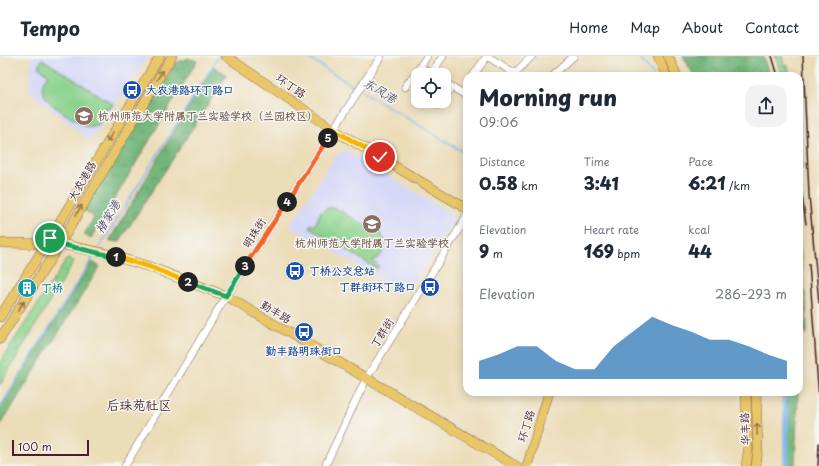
<!DOCTYPE html>
<html lang="en">
<head>
<meta charset="utf-8">
<style>
  body { margin:0; font-family:"Playpen Sans","LXGW WenKai TC",sans-serif; background:#f2f2f3; color:#1f2937; height:100vh; display:flex; flex-direction:column; font-size:15px; white-space:nowrap }
  * { box-sizing:border-box; margin:0 }
  p { font-size:13px; color:#747a83 }
  .icon { flex:none; width:22px; height:22px; fill:none; stroke:currentColor; stroke-width:2; stroke-linecap:round; stroke-linejoin:round }
  .map { position:relative; flex:1; overflow:hidden }
  .drawer { position:absolute; left:463px; top:16px; width:340px; height:324px; display:flex; flex-direction:column; background:#fff; border-radius:12px; box-shadow:0 2px 10px #0003 }
  .drawer>* { flex:none }
  .controls { position:absolute; left:411px; top:12px; display:grid; gap:8px }
  .controls a { display:grid; place-items:center; width:40px; height:40px; border-radius:8px; background:#fff; box-shadow:0 2px 10px #0003; font-size:20px }
  .scale { position:absolute; left:12px; bottom:10px; width:77px; box-sizing:border-box; padding-left:4px; border:2px solid #4a1f2b; border-top:0; font-size:11px; line-height:14px; white-space:nowrap; color:#4a1f2b; -webkit-text-stroke:3px #f6f6f2; paint-order:stroke }
  .pin { position:absolute; display:grid; place-items:center; width:34px; height:34px; color:#fff; margin:-17px; border:2px solid #fff; border-radius:50%; box-shadow:0 1px 4px #0007 }
  .km { position:absolute; width:20px; height:20px; margin:-10px; border-radius:50%; background:#222; color:#fff; font-size:11px; line-height:20px; text-align:center }
  .round { display:grid; place-items:center; flex:none; width:42px; height:42px; border-radius:12px; background:#f2f2f3 }
  .headline { display:flex; align-items:center; justify-content:space-between; height:68px; padding:0 16px }
  h1 { font-size:22px; font-weight:800; line-height:30px }
  .figures { display:grid; grid-template-columns:repeat(3,1fr); gap:6px; height:68px; padding:4px 16px }
  .figures div { display:grid; align-content:center }
  .figures b { font-size:17px; font-weight:800 }
  .figures small { font-size:11px; font-weight:400 }
  .figures p { font-size:11px }
  .chart { height:112px; padding:8px 16px }
  .chart p { display:flex; justify-content:space-between }
  .chart svg { width:100%; height:72px; margin-top:4px; fill:#1f6fb2; opacity:.7 }
  header { display:flex; align-items:center; gap:24px; box-sizing:border-box; height:56px; padding:0 20px; background:#fff; border-bottom:1px solid #e0e1e3 }
  header strong { font-size:19px }
  nav { display:flex; gap:22px; margin-inline-start:auto; font-size:14px }
  .map>svg:first-child { display:block }
  .built { fill:#d6d8f8 }
  .grass { fill:url(#grass-tufts); stroke:#6b795c }
  .forest { fill:url(#forest-crowns); stroke:#5e6a52 }
  .pitch { fill:#8cd38e; stroke:#6b795c }
  .lines { fill:none; stroke-linecap:round; stroke-linejoin:round }
  .stream { stroke:#81b7f0; stroke-width:1.5 }
  .canal { stroke:#81b7f0; stroke-width:5.5 }
  .minor-casing { stroke:#83625d; stroke-width:8 }
  .major-casing { stroke:#83625d; stroke-width:10 }
  .minor { stroke:#fff; stroke-width:7 }
  .major { stroke:#e9c769; stroke-width:9 }
  .rail { stroke:#4a1f2b; stroke-width:1.5 }
  .oneway { stroke:#9a734a }
  .split-1-casing { stroke:#fff; stroke-width:8 }
  .split-2-casing { stroke:#fff; stroke-width:8 }
  .split-3-casing { stroke:#fff; stroke-width:8 }
  .split-4-casing { stroke:#fff; stroke-width:8 }
  .split-5-casing { stroke:#fff; stroke-width:8 }
  .split-6-casing { stroke:#fff; stroke-width:8 }
  .split-1 { stroke:#22a559; stroke-width:5 }
  .split-2 { stroke:#f5b400; stroke-width:5 }
  .split-3 { stroke:#22a559; stroke-width:5 }
  .split-4 { stroke:#f0652b; stroke-width:5 }
  .split-5 { stroke:#f0652b; stroke-width:5 }
  .split-6 { stroke:#f5b400; stroke-width:5 }
  .labels { text-anchor:middle; stroke-width:3; stroke-linejoin:round; paint-order:stroke }
  .street-label { font-size:11px; fill:#4a1f2b; stroke:#f6f6f2 }
  .transit-label { font-size:11px; font-weight:bold; fill:#164399; stroke:#f6f6f2; text-anchor:start }
  .education-label { font-size:11px; font-weight:bold; fill:#785e54; stroke:#f6f6f2; text-anchor:start }
  .culture-label { font-size:11px; font-weight:bold; fill:#0d838f; stroke:#f6f6f2; text-anchor:start }
  .water-label { font-size:12px; font-style:italic; fill:#5d5470; stroke:#f6f6f2 }
  .quarter-label { font-size:13px; fill:#4a1f2b; stroke:#f6f6f2 }
</style>
</head>
<body>
<header>
<strong>Tempo</strong>
<nav><a>Home</a><a>Map</a><a>About</a><a>Contact</a></nav>
</header>
<div class="map">
<svg width="819" height="410" viewBox="0 0 819 410">
  <defs>
    <pattern id="grass-tufts" width="24" height="20" patternUnits="userSpaceOnUse"><rect width="24" height="20" fill="#8cd38e"/><path d="M3 7l-1-3M5 7V3M7 7l1-3M15 17l-1-3M17 17v-4M19 17l1-3" fill="none" stroke="#7ab57b"/></pattern>
    <pattern id="forest-crowns" width="20" height="18" patternUnits="userSpaceOnUse"><rect width="20" height="18" fill="#71b579"/><path d="M2 6a3 3 0 1 1 6 0M12 15a3 3 0 1 1 6 0" fill="none" stroke="#5f9363"/></pattern>
  </defs>
  <rect width="100%" height="100%" fill="#f6f6f2"/>
  <filter id="ink" filterUnits="userSpaceOnUse"><feTurbulence type="fractalNoise" baseFrequency=".025" numOctaves="2"/><feDisplacementMap in="SourceGraphic" scale="8" xChannelSelector="R" yChannelSelector="G"/><feConvolveMatrix kernelMatrix="1 2 1 2 8 2 1 2 1" color-interpolation-filters="sRGB"/></filter>
  <filter id="wash" filterUnits="userSpaceOnUse"><feTurbulence type="fractalNoise" baseFrequency=".012" numOctaves="4" result="noise"/><feDisplacementMap in="SourceGraphic" scale="16" xChannelSelector="R" yChannelSelector="G"/><feGaussianBlur stdDeviation="0.9" result="paint"/><feColorMatrix in="noise" values="0 0 0 0 0 0 0 0 0 0 0 0 0 0 0 0 0 1.4 0 .05"/><feComposite in="paint" operator="in"/></filter>
  <g filter="url(#wash)">
    <rect width="100%" height="100%" fill="#ecddb9"/>
    <g class="built">
      <polygon points="32,0 149,0 90,85 29,35"/>
      <polygon points="345,94 449,156 453,160 454,165 407,236 403,236 290,170 334,102"/>
    </g>
    <g class="grass">
      <polygon points="775,0 782,0 784,10 788,9 790,20 782,20"/>
      <polygon points="799,57 803,113 799,96"/>
      <polygon points="67,203 74,205 0,329 0,306"/>
    </g>
    <g class="forest">
      <polygon points="683,0 763,0 770,20 694,20"/>
      <polygon points="188,2 197,5 91,182 84,179 94,161 81,152 176,7"/>
      <polygon points="213,10 227,19 119,186 109,185"/>
      <polygon points="799,187 806,246 807,278 801,276 800,266"/>
      <polygon points="92,206 100,210 0,370 0,352"/>
      <polygon points="787,336 798,336 795,410 786,410 788,378"/>
    </g>
    <g class="pitch">
      <path d="M42 3 113 48 110 53 106 51 105 60 98 69 87 71C71 61 25 40 49 19L38 11Z"/>
      <path d="M328 152H335L380 177C389 188 384 200 372 205L379 210 377 213 309 171 311 168 315 170 320 157Z"/>
    </g>
    <g class="lines">
      <g class="stream">
        <polyline points="305,0 357,32"/>
        <polyline points="638,0 654,20"/>
        <polyline points="362,35 467,98"/>
        <polyline points="99,192 219,0"/>
        <polyline points="0,351 95,198"/>
      </g>
      <polyline class="canal" points="783,336 786,359 786,410"/>
    </g>
  </g>
  <g filter="url(#ink)">
    <g class="lines">
      <defs>
        <g id="minor">
          <polyline points="427,0 420,11 433,19"/>
          <polyline points="487,0 514,17"/>
          <polyline points="431,18 443,0"/>
          <polyline points="473,20 487,0"/>
          <polyline points="512,20 532,0"/>
          <polyline points="552,20 574,0"/>
          <polyline points="444,26 467,40"/>
          <polyline points="405,31 420,11"/>
          <polyline points="444,41 451,31"/>
          <polyline points="438,49 441,45"/>
          <polyline points="125,410 226,240 381,0"/>
          <polyline points="325,410 366,323 467,160"/>
        </g>
        <g id="major">
          <polyline points="226,0 334,74 467,153"/>
          <polyline points="658,0 666,20"/>
          <polyline points="668,0 677,20"/>
          <polyline points="0,187 60,188 104,197 150,211 226,240 516,410"/>
          <polyline points="0,261 50,182 160,0"/>
          <polyline points="0,283 60,188 172,0"/>
          <polyline points="746,336 748,396 746,410"/>
          <polyline points="756,336 758,394 756,410"/>
          <polyline points="527,410 549,336"/>
        </g>
      </defs>
      <use href="#minor" class="minor-casing"/>
      <use href="#major" class="major-casing"/>
      <use href="#minor" class="minor"/>
      <use href="#major" class="major"/>
      <g class="rail">
        <polyline points="772,0 778,20"/>
        <polyline points="803,0 809,139 819,247"/>
        <polyline points="799,118 806,168"/>
        <polyline points="809,208 819,344"/>
        <polyline points="818,410 819,387"/>
      </g>
    </g>
    <defs><path id="oneway-shaft" d="M-6 0H5M1.5-3L5.5 0L1.5 3" fill="none" stroke-width="1.6" stroke-linecap="round" stroke-linejoin="round"/></defs>
    <g class="oneway">
      <use href="#oneway-shaft" transform="translate(160 19) rotate(-59)"/>
      <use href="#oneway-shaft" transform="translate(110 81) rotate(121)"/>
      <use href="#oneway-shaft" transform="translate(79 154) rotate(-60)"/>
      <use href="#oneway-shaft" transform="translate(21 250) rotate(-57)"/>
      <use href="#oneway-shaft" transform="translate(757 373) rotate(-92)"/>
    </g>
  </g>
  <g class="lines" filter="url(#ink)">
    <defs>
      <polyline id="split-1" points="50,182 47,187 60,188 116,201"/>
      <polyline id="split-2" points="116,201 150,211 188,226"/>
      <polyline id="split-3" points="188,226 226,240 245,210"/>
      <polyline id="split-4" points="245,210 287,146"/>
      <polyline id="split-5" points="287,146 328,82"/>
      <polyline id="split-6" points="328,82 334,74 380,101"/>
    </defs>
    <use href="#split-1" class="split-1-casing"/>
    <use href="#split-2" class="split-2-casing"/>
    <use href="#split-3" class="split-3-casing"/>
    <use href="#split-4" class="split-4-casing"/>
    <use href="#split-5" class="split-5-casing"/>
    <use href="#split-6" class="split-6-casing"/>
    <use href="#split-1" class="split-1"/>
    <use href="#split-2" class="split-2"/>
    <use href="#split-3" class="split-3"/>
    <use href="#split-4" class="split-4"/>
    <use href="#split-5" class="split-5"/>
    <use href="#split-6" class="split-6"/>
  </g>
  <defs>
    <symbol id="bus-disc" viewBox="-11 -11 22 22"><circle r="9.5" fill="#1a4fb4" stroke="#f6f6f2"/><path d="M-5-6H5V4H4V6H2V4H-2V6H-4V4H-5ZM-3.5-4V0h7V-4ZM-3.5 1.2v1.5H-2V1.2ZM2 1.2v1.5H3.5V1.2Z" fill="#fff"/></symbol>
    <symbol id="school-disc" viewBox="-11 -11 22 22"><circle r="9.5" fill="#8d6e63" stroke="#f6f6f2"/><path d="M0-5L7-2L0 1L-7-2ZM-4 1L0 2.5L4 1V4Q0 6-4 4Z" fill="#fff"/></symbol>
    <symbol id="building-disc" viewBox="-11 -11 22 22"><circle r="9.5" fill="#0f9aa8" stroke="#f6f6f2"/><path d="M-4-6H4V6H1V3H-1V6H-4ZM-2.5-4.3h1.7v1.8h-1.7ZM.8-4.3h1.7v1.8H.8ZM-2.5-1h1.7V.8h-1.7ZM.8-1h1.7V.8H.8Z" fill="#fff"/></symbol>
  </defs>
  <g fill-rule="evenodd">
    <use href="#bus-disc" x="121" y="23" width="22" height="22"/>
    <use href="#school-disc" x="73" y="49" width="22" height="22"/>
    <use href="#school-disc" x="361" y="157" width="22" height="22"/>
    <use href="#bus-disc" x="284" y="204" width="22" height="22"/>
    <use href="#bus-disc" x="419" y="220" width="22" height="22"/>
    <use href="#building-disc" x="16" y="221" width="22" height="22"/>
    <use href="#bus-disc" x="293" y="265" width="22" height="22"/>
  </g>
  <g class="labels">
    <g class="street-label">
      <text transform="translate(291 30) rotate(34)" y="4">环丁路</text>
      <text transform="translate(82 125) rotate(-60)" y="4">大农港路</text>
      <text transform="translate(254 177) rotate(-58)" y="4">明珠街</text>
      <text transform="translate(276 256) rotate(31)" y="4">勤丰路</text>
      <text transform="translate(382 277) rotate(-58)" y="4">丁群街</text>
      <text transform="translate(526 370) rotate(-73)" y="4">环丁路</text>
      <text transform="translate(745 373) rotate(-92)" y="4">华丰路</text>
    </g>
    <g class="transit-label">
      <text x="146" y="38">大农港路环丁路口</text>
      <text x="309" y="219">丁桥公交总站</text>
      <text x="416" y="235" text-anchor="end">丁群街环丁路口</text>
      <text x="304" y="299" text-anchor="middle">勤丰路明珠街口</text>
    </g>
    <g class="education-label">
      <text x="98" y="64">杭州师范大学附属丁兰实验学校（兰园校区）</text>
      <text x="372" y="191" text-anchor="middle">杭州师范大学附属丁兰实验学校</text>
    </g>
    <g class="culture-label">
      <text x="41" y="236">丁桥</text>
    </g>
    <g class="water-label">
      <text transform="translate(380 35) rotate(31)" y="4">东风港</text>
      <text transform="translate(108 161) rotate(-58)" y="4">褚家港</text>
    </g>
    <g class="quarter-label">
      <text x="139" y="354">后珠苑社区</text>
    </g>
  </g>
</svg>
<div class="controls">
<a><svg class="icon" aria-label="locate" viewBox="0 0 24 24"><circle cx="12" cy="12" r="6"/><path d="M12 2v4M12 18v4M2 12h4M18 12h4"/></svg></a>
</div>
<div class="scale">100 m</div>
<div class="pin" style="left:50px;top:182px;background:#1e9e55"><svg class="icon" aria-label="arrive" viewBox="0 0 24 24"><path d="M6 21V4h12l-3 4 3 4H6"/></svg></div>
<div class="pin" style="left:380px;top:101px;background:#d93025"><svg class="icon" aria-label="check" viewBox="0 0 24 24"><path d="M5 12l5 5 9-10"/></svg></div>
<b class="km" style="left:116px;top:201px">1</b>
<b class="km" style="left:188px;top:226px">2</b>
<b class="km" style="left:245px;top:210px">3</b>
<b class="km" style="left:287px;top:146px">4</b>
<b class="km" style="left:328px;top:82px">5</b>
<section class="drawer">
<div class="headline"><div><h1>Morning run</h1><p>09:06</p></div><a class="round"><svg class="icon" aria-label="share" viewBox="0 0 24 24"><path d="M12 15V3M7 8l5-5 5 5M5 13v7h14v-7"/></svg></a></div>
<div class="figures">
<div><p>Distance</p><b>0.58<small> km</small></b></div>
<div><p>Time</p><b>3:41</b></div>
<div><p>Pace</p><b>6:21<small> /km</small></b></div>
</div>
<div class="figures">
<div><p>Elevation</p><b>9<small> m</small></b></div>
<div><p>Heart rate</p><b>169<small> bpm</small></b></div>
<div><p>kcal</p><b>44</b></div>
</div>
<div class="chart"><p><span>Elevation</span>286–293 m</p>
<svg viewBox="0 0 160 44" preserveAspectRatio="none"><path d="M0 44V33L10 29L20 24L30 24L40 33L50 38L60 38L70 24L80 15L90 6L100 11L110 15L120 20L130 20L140 24L150 29L160 33V44z"/></svg>
</div>
</section>
</div>
</body>
</html>
